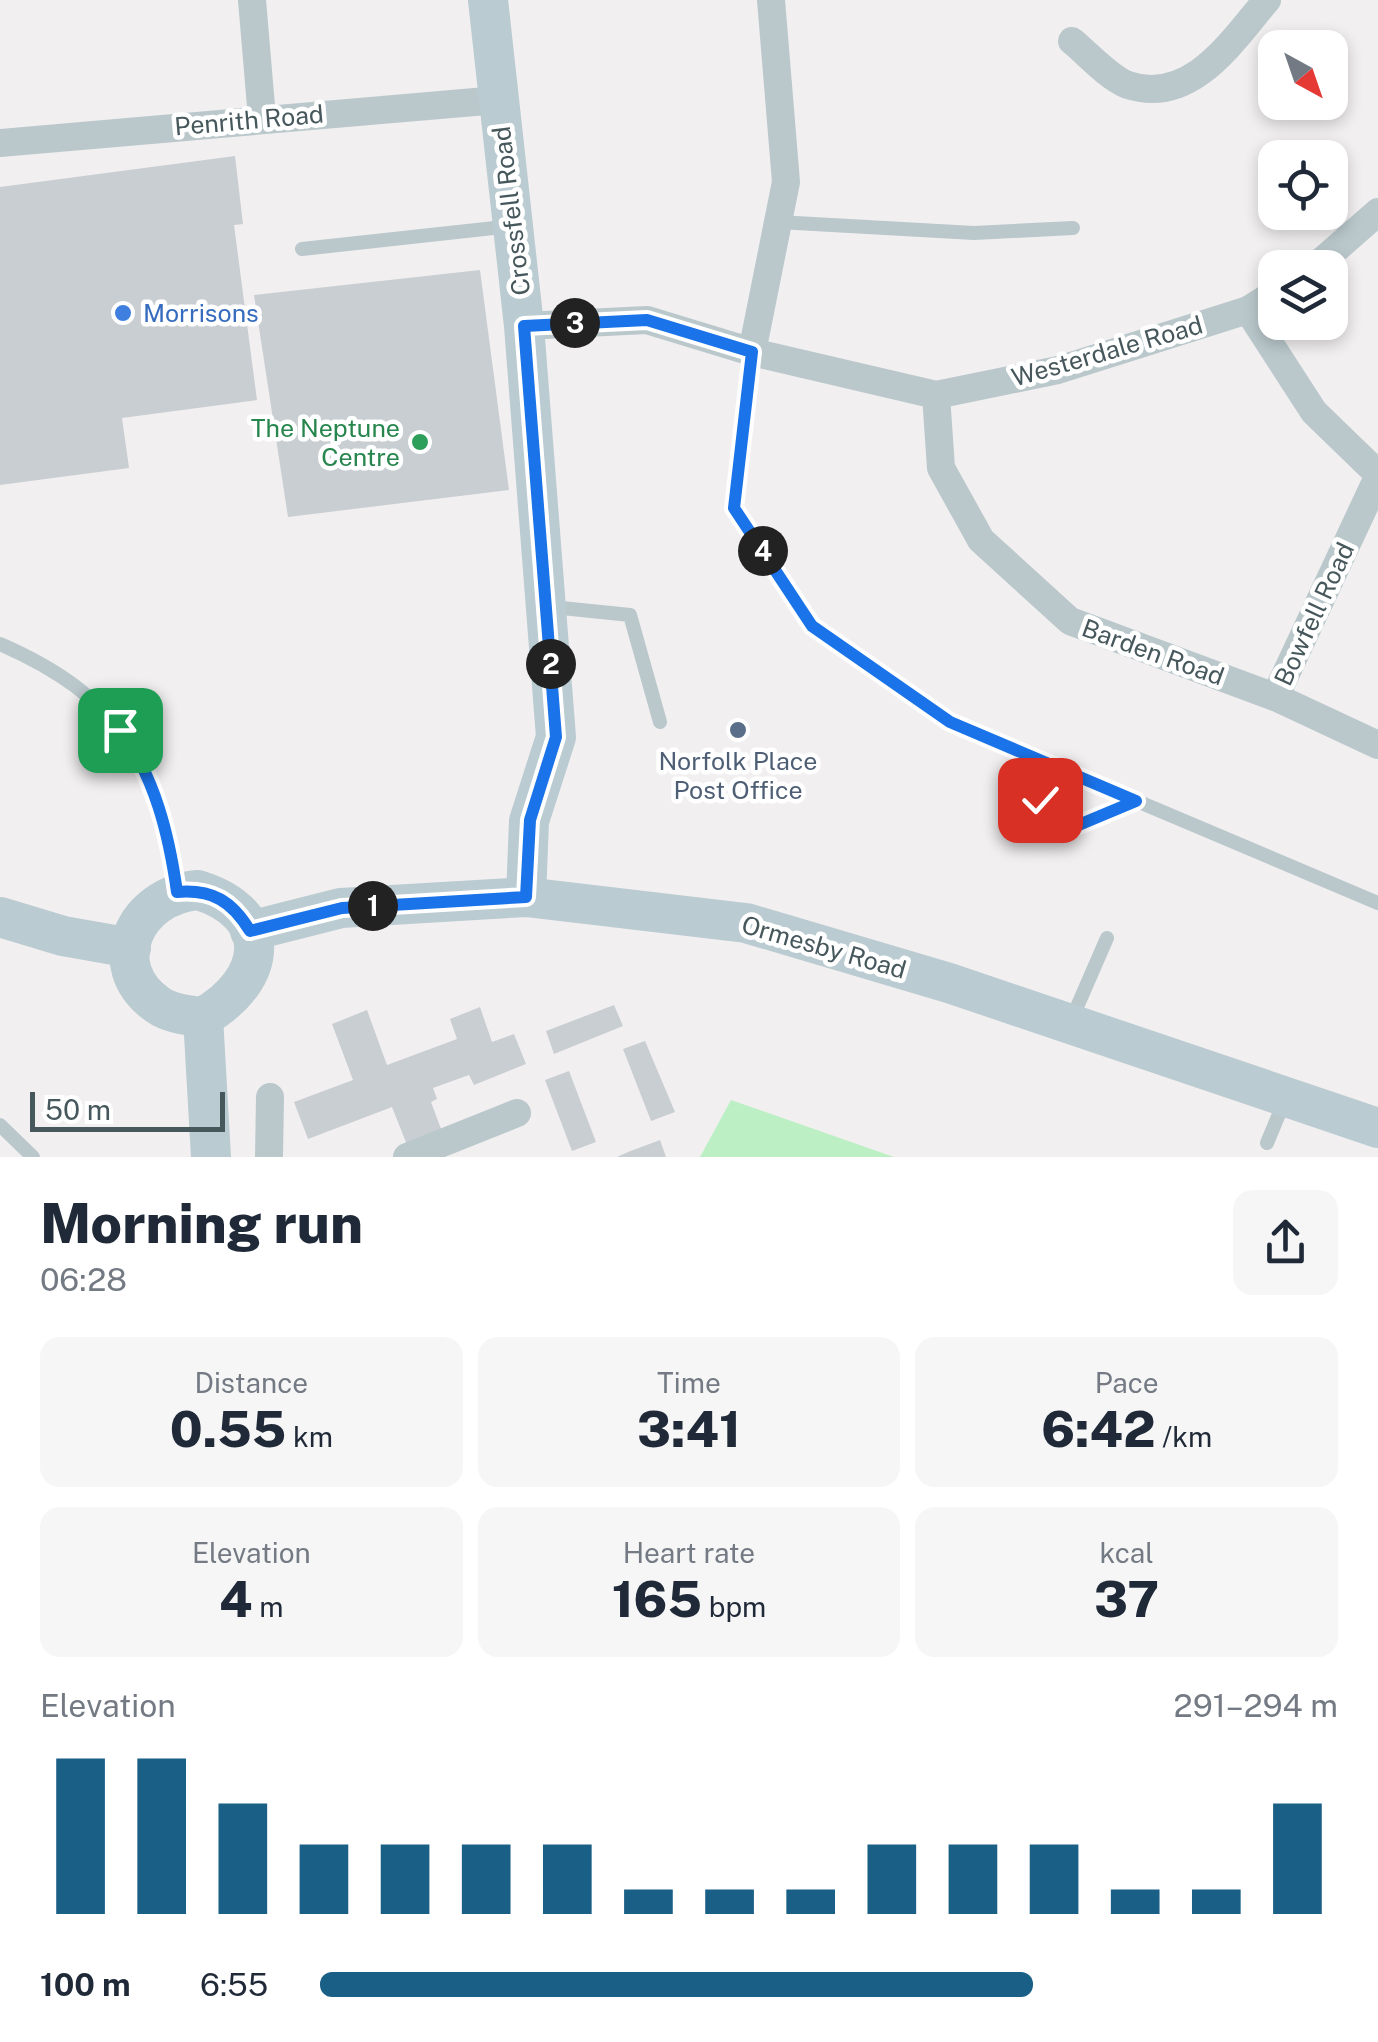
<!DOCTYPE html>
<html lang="en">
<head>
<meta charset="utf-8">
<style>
  body { margin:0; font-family:"Public Sans",sans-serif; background:#f6f6f7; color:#1f2937; height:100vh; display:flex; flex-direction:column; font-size:38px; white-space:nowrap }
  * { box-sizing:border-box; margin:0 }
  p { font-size:32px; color:#747a83 }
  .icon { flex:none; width:55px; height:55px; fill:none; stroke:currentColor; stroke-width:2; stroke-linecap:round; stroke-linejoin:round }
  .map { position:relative; height:1157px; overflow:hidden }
  .side { display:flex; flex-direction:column; background:#fff; flex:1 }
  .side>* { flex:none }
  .needle { width:65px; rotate:140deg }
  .buttons { position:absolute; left:1258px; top:30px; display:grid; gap:20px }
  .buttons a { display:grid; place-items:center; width:90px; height:90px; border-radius:20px; background:#fff; box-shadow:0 5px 15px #0003; font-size:50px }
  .scale { position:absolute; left:30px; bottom:25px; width:195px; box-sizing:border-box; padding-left:10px; border:5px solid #47585d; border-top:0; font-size:28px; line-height:35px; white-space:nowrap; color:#47585d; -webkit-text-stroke:8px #fff; paint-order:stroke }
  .pin { position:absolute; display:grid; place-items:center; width:85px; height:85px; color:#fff; margin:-42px; border-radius:20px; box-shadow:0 5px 15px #0006 }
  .km { position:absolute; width:50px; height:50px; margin:-25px; border-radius:50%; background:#222; color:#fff; font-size:28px; line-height:50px; text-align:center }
  .round { display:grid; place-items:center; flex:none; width:105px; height:105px; border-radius:20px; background:#f6f6f7 }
  .summary { display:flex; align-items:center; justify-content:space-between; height:170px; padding:0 40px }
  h1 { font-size:55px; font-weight:800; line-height:75px }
  .figures { display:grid; grid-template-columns:repeat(3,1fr); gap:15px; height:170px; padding:10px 40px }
  .figures div { display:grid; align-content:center; border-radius:20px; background:#f6f6f7; text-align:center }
  .figures b { font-size:50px; font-weight:800 }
  .figures small { font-size:28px; font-weight:400 }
  .figures p { font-size:28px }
  .chart { height:280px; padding:20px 40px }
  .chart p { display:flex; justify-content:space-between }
  .chart svg { width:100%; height:180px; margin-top:10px; stroke:#1a5f85; stroke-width:6 }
  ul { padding:0 40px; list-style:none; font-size:32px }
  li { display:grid; grid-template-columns:160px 120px 1fr; align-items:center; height:75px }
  li i { height:25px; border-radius:12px; background:#1a5f85 }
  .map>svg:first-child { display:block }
  .green { fill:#bcf0c4 }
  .building { fill:#c9ced2 }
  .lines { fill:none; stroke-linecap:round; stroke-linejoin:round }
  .lane { stroke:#bac8cc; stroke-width:14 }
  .street { stroke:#bac8cc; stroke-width:28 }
  .secondary { stroke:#bacbd1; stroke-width:40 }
  .route-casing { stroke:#fff; stroke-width:20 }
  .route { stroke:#1a73e8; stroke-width:12 }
  .shop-dot { fill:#3f7fe0; stroke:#fff; stroke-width:4 }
  .leisure-dot { fill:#2e9e5b; stroke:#fff; stroke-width:4 }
  .service-dot { fill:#5c6f8a; stroke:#fff; stroke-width:4 }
  .labels { text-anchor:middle; stroke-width:9; stroke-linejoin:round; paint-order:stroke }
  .street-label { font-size:25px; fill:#47585d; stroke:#fff }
  .shop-label { font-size:25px; fill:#366cbe; stroke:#fff; text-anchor:start }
  .leisure-label { font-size:25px; fill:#27864d; stroke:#fff; text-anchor:end }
  .service-label { font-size:25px; fill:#4e5e75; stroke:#fff }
</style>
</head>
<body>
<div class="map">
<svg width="1378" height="1157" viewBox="0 0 1378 1157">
  <rect width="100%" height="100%" fill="#f2eff0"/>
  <polygon class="green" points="731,1100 894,1157 700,1157"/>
  <g class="building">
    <polygon points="235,156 243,224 234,225 257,400 122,418 129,468 0,485 0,187"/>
    <polygon points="480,270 509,490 288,517 254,295"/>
    <polygon points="614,1005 623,1026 554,1054 546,1031"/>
    <polygon points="480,1007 492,1042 514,1034 526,1064 474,1085 469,1075 433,1088 437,1099 431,1102 444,1137 409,1150 392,1107 308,1139 294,1102 353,1080 332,1024 367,1010 387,1065 457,1039 450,1019"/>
    <polygon points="645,1041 675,1112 651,1121 623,1049"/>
    <polygon points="569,1071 596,1142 572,1151 545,1080"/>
    <polygon points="660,1140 666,1157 617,1157 628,1152"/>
  </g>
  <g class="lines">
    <g class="lane">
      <polyline points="778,222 974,233 1073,228"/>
      <polyline points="302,249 512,226"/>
      <polyline points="752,352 734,508 812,626 950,722 1378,903"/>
      <polyline points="552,607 630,615 660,722"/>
      <path d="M0 644C120 696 159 764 177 891"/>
      <polyline points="1040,800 1052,821 1069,829 1136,801"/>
      <polyline points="1070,1023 1107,938"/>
      <polyline points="0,1125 33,1157"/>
      <polyline points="1267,1143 1284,1102"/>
    </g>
    <g class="street">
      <polyline points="252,0 262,118"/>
      <path d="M1072 41C1088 54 1109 78 1128 85 1191 106 1232 41 1267 0"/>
      <polyline points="0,143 498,100"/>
      <polyline points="1314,268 1378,212"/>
      <polyline points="1248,310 1314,412 1378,474"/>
      <polyline points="524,326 647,320 752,352 936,395 1058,370 1248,310 1275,293"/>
      <polyline points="752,352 786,182 771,0"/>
      <polyline points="936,395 941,468 981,540 1070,621 1275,697 1378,745"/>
      <polyline points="1275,697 1378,477"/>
      <polyline points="269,1157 270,1097"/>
      <polyline points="407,1157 517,1113"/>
    </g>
    <g class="secondary">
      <polyline points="488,0 524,326 556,737 529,821 526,897"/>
      <path d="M198 890C276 914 268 980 203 1017 188 1015 171 1014 158 1005 102 966 135 895 198 890Z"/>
      <polyline points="0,917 63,936 131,948"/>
      <polyline points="250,931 341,908 526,897 746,923 949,983 1378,1128"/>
      <polyline points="203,1017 211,1157"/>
    </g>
  </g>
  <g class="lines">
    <defs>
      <path id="route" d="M120 730C155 777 169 835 177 892 212 889 232 901 250 931L342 908 526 897 530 820 556 737 524 326 647 320 752 352 734 508 812 626 950 722 1136 801 1069 829 1052 821 1040 800"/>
    </defs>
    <use href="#route" class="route-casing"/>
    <use href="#route" class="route"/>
  </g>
  <circle class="shop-dot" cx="123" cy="313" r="10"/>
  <circle class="leisure-dot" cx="420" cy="442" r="10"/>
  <circle class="service-dot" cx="738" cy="730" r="10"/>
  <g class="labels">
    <g class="street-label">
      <text transform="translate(249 120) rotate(-5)" y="9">Penrith Road</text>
      <text transform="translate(511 211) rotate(-97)" y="9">Crossfell Road</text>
      <text transform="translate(1107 351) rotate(-16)" y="9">Westerdale Road</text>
      <text transform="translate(1314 614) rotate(-65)" y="9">Bowfell Road</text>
      <text transform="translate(1153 652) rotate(20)" y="9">Barden Road</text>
      <text transform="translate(824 947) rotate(16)" y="9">Ormesby Road</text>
    </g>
    <g class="shop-label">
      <text x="143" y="322">Morrisons</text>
    </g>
    <g class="leisure-label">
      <text x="400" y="437">The Neptune<tspan x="400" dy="29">Centre</tspan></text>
    </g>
    <g class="service-label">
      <text x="738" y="770">Norfolk Place<tspan x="738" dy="29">Post Office</tspan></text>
    </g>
  </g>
</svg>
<div class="buttons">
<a><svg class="needle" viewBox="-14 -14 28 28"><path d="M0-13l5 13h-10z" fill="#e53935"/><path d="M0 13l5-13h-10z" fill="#747a83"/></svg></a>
<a><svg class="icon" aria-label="locate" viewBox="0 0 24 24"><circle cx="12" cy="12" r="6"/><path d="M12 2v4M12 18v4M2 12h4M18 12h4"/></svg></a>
<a><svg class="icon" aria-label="layers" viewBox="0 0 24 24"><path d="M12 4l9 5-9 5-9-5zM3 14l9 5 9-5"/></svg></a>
</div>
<div class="scale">50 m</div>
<div class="pin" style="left:120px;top:730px;background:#1e9e55"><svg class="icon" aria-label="arrive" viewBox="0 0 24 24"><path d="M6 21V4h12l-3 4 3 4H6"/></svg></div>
<div class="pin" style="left:1040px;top:800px;background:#d93025"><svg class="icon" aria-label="check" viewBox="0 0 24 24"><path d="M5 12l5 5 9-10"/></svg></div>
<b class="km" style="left:373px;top:906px">1</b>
<b class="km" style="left:551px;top:664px">2</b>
<b class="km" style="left:575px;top:323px">3</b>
<b class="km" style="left:763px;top:551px">4</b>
</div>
<section class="side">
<div class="summary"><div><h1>Morning run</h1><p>06:28</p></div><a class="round"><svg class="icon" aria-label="share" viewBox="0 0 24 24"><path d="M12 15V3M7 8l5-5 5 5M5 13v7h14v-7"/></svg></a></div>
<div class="figures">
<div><p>Distance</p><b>0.55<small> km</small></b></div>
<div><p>Time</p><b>3:41</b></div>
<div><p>Pace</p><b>6:42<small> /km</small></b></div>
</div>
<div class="figures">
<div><p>Elevation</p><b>4<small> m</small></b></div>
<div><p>Heart rate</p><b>165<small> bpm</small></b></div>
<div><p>kcal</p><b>37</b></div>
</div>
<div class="chart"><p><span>Elevation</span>291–294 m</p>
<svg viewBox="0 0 160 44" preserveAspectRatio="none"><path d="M5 44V6M15 44V6M25 44V17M35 44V27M45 44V27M55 44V27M65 44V27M75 44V38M85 44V38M95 44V38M105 44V27M115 44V27M125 44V27M135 44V38M145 44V38M155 44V17"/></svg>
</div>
<ul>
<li><b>100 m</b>6:55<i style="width:70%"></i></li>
</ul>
</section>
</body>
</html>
